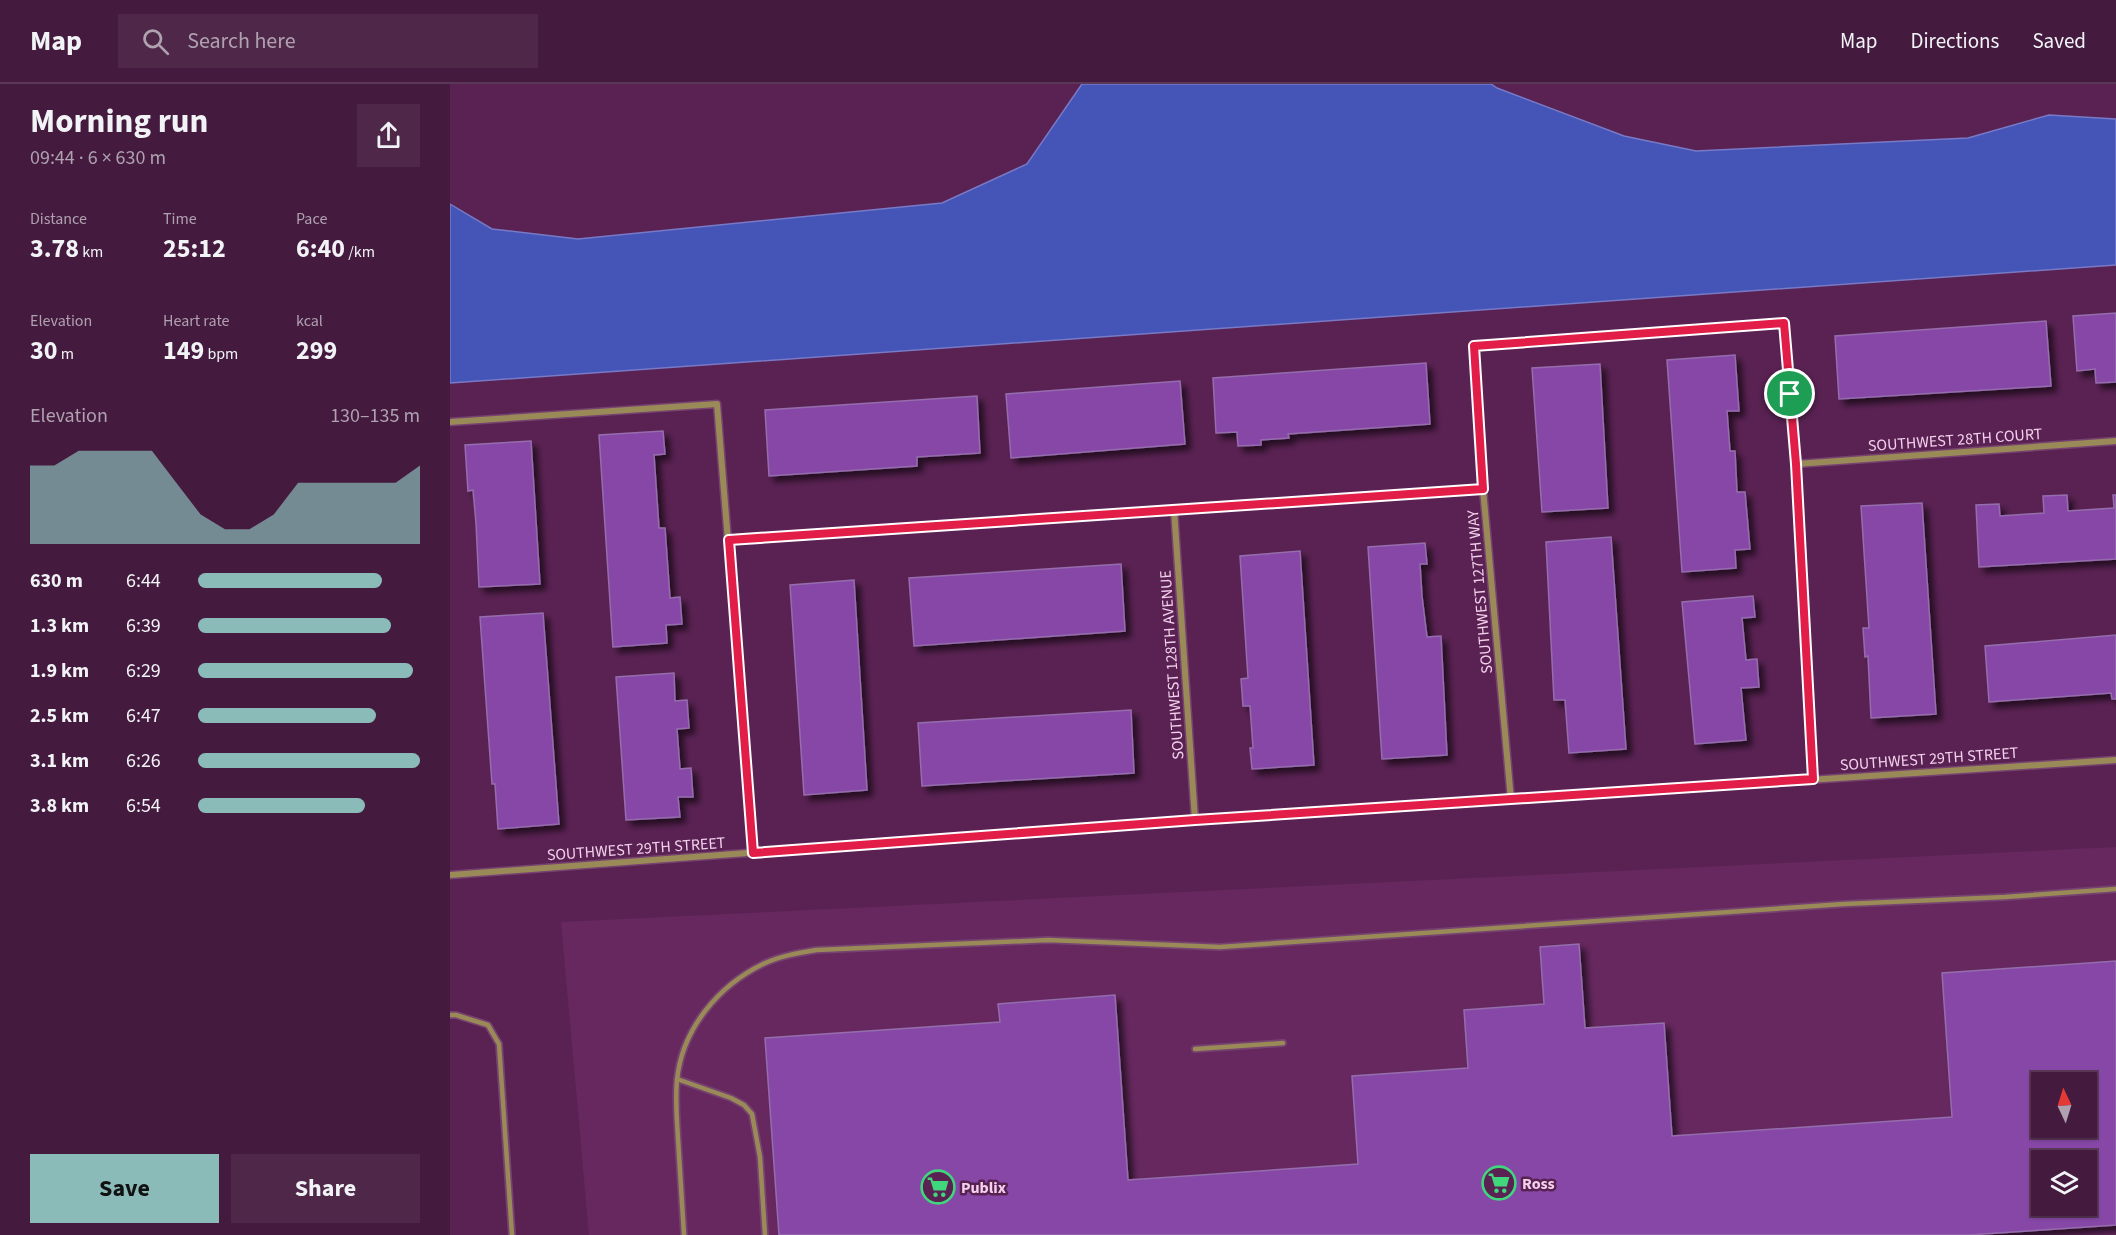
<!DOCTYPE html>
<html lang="en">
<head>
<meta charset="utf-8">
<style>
  body { margin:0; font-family:"Source Sans 3",sans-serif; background:#4e2749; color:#f1f3f6; height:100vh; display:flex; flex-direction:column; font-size:22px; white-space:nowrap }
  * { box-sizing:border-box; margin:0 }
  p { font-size:20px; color:#afa1b0 }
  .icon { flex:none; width:33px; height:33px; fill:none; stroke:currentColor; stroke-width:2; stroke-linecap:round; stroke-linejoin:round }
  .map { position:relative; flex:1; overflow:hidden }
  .side { display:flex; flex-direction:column; background:#441a3e; width:450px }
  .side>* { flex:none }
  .needle { width:39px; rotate:356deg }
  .controls { position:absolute; left:1581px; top:988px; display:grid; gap:12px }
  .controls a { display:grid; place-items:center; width:66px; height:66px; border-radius:0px; background:#441a3e; box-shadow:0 2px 4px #0004,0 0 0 2px #5c3858; font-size:30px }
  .pin { position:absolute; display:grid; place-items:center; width:51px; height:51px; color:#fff; margin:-26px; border:3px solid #fff; border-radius:50%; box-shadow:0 2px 6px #0007 }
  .round { display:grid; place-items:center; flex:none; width:63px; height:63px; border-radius:0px; background:#4e2749 }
  .overview { display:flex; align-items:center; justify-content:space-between; height:102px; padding:0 30px }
  h1 { font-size:33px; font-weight:700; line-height:45px }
  .metrics { display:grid; grid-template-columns:repeat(3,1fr); gap:9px; height:102px; padding:6px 30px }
  .metrics div { display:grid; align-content:center }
  .metrics b { font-size:26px; font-weight:700 }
  .metrics small { font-size:16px; font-weight:400 }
  .metrics p { font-size:16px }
  .chart { height:168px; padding:12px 30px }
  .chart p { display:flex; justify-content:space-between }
  .chart svg { width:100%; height:108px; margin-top:6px; fill:#8bbbb9; opacity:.7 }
  .primary-button { display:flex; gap:12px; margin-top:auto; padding:12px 30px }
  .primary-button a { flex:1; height:69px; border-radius:0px; background:#8bbbb9; color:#111; font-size:24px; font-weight:700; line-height:69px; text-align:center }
  .primary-button a+a { background:#4e2749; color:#f1f3f6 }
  ul { padding:0 30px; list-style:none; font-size:20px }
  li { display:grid; grid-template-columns:96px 72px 1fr; align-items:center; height:45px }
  li i { height:15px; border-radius:8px; background:#8bbbb9 }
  header { display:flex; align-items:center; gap:36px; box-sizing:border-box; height:84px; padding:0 30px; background:#441a3e; border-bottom:2px solid #5c3858 }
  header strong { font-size:28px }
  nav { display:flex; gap:33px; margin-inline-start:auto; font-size:21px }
  .search { width:420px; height:54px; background:#4e2749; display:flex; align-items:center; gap:15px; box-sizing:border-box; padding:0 21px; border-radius:0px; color:#afa1b0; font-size:22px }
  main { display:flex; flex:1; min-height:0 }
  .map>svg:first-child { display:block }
  .built { fill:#66285f; fill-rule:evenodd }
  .water { fill:#4454b7; stroke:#787ac7; stroke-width:1.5 }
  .building { fill:#8647a7; stroke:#956dad; stroke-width:1.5; fill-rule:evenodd; filter:url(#shadow) }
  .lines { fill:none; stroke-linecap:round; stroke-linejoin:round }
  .lane-casing { stroke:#76426f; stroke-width:8 }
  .street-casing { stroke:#76426f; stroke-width:9 }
  .lane { stroke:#998a58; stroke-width:4.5 }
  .street { stroke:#998a58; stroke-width:6 }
  .route-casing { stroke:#fff; stroke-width:12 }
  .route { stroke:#e11d48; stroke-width:8 }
  .labels { text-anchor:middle; stroke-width:5; stroke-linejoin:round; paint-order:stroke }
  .street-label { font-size:16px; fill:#f3d1ec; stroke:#5a2253 }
  .poi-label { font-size:16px; font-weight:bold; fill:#f3d1ec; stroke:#5a2253; text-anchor:start }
</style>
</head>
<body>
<header>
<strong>Map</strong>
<div class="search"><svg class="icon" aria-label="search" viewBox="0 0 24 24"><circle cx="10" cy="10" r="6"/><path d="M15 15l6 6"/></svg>Search here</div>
<nav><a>Map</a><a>Directions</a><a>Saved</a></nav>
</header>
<main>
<section class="side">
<div class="overview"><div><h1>Morning run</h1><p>09:44 · 6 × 630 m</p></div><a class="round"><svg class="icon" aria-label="share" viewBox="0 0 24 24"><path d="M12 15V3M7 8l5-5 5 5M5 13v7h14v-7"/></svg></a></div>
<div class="metrics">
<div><p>Distance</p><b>3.78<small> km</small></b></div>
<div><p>Time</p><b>25:12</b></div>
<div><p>Pace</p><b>6:40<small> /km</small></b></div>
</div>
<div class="metrics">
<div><p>Elevation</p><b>30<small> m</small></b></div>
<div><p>Heart rate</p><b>149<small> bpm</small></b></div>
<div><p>kcal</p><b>299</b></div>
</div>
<div class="chart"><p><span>Elevation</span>130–135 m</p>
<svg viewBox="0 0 160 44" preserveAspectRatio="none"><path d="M0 44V12L10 12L20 6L30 6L40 6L50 6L60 19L70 32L80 38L90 38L100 32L110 19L120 19L130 19L140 19L150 19L160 12V44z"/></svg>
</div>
<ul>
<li><b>630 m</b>6:44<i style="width:83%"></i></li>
<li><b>1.3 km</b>6:39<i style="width:87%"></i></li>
<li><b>1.9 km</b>6:29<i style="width:97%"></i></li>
<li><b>2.5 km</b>6:47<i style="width:80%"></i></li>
<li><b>3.1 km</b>6:26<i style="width:100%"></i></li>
<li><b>3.8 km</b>6:54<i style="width:75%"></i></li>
</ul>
<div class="primary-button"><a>Save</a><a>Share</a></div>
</section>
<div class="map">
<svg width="1666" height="1151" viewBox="0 0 1666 1151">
  <defs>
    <filter id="shadow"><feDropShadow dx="5.5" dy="5.5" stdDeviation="3" flood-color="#0009"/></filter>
  </defs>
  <rect width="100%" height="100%" fill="#5a2253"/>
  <path class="built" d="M1666 763V1151H139L111 838ZM1592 999H1636V1044H1592ZM1592 1077H1636V1122H1592Z"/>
  <polygon class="water" points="632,0 1041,0 1047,4 1174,52 1246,67 1518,54 1599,31 1666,35 1666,181 0,299 0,120 42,145 128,155 492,119 577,80"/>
  <g class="building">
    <polygon points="1666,229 1666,298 1646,299 1645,285 1627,287 1623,232"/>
    <polygon points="1596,237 1601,302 1389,315 1385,252"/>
    <polygon points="1285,271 1289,327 1277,327 1280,367 1285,367 1287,408 1295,408 1300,465 1285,466 1286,484 1232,488 1217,276"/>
    <polygon points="976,279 980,340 838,350 839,354 811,356 811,361 788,362 787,348 766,349 763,294"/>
    <polygon points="1150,280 1158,424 1092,428 1082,284"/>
    <polygon points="730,297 735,360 561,374 556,310"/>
    <polygon points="527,312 530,369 467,373 467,382 319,392 315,326"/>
    <polygon points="213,347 215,370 204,371 209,444 215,444 220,514 230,513 232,540 216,541 217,559 163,563 149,351"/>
    <polygon points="81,357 90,500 29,503 26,439 23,406 18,407 15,361"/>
    <polygon points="1617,411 1618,427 1664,424 1663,411 1666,411 1666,475 1529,483 1526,421 1549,420 1550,432 1594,429 1593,412"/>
    <polygon points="1472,419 1486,630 1421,634 1418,572 1415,573 1413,544 1419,544 1411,422"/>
    <polygon points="1161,453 1176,665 1119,669 1115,616 1104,616 1096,458"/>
    <polygon points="975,459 977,480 970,480 972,512 977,553 991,552 997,671 932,675 918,463"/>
    <polygon points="850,467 864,681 802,685 800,664 803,664 800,622 793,622 791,595 798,594 790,472"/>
    <polygon points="671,480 675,547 464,562 459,494"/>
    <polygon points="404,496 417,706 354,711 340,501"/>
    <polygon points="1303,512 1305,533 1292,534 1296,576 1307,575 1309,603 1291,604 1296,656 1245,660 1232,518"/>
    <polygon points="93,529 109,740 48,745 45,700 42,700 30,533"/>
    <polygon points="1666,551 1666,615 1662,615 1661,609 1539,618 1535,562"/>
    <polygon points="224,589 225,617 237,616 239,644 227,645 230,685 241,684 243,713 228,713 230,733 176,736 166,593"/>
    <polygon points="681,626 684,689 472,702 468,639"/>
    <path d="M1129 860 1135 944 1214 939 1222 1052 1502 1033 1492 889 1666 877V1141L1518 1151H329L315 954 550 938 548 920 665 911 678 1096 908 1080 902 992 1018 984 1014 926 1094 920 1090 863ZM1592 999H1636V1044H1592ZM1592 1077H1636V1122H1592Z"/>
  </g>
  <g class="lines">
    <defs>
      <g id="lane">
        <polyline points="0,931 6,931 38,941 49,960 62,1151"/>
        <polyline points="745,965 833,959"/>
        <polyline points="227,995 281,1014 294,1021 302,1030 310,1073 315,1151"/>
        <path d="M234 1151C232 1119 230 1087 228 1055 227 1036 225 1015 227 996 232 945 268 902 313 880 330 872 348 869 366 866L598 856 770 863 1394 820 1555 813 1666 805"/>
      </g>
      <g id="street">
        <polyline points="0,338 267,320 303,769"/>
        <polyline points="1346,380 1666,357"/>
        <polyline points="724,425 745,736"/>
        <polyline points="279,456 1033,405"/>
        <polyline points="1061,716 1033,405 1024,262 1334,239 1346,380 1363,695"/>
        <polyline points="0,791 745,736 1666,676"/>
      </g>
    </defs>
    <use href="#lane" class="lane-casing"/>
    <use href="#street" class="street-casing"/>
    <use href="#lane" class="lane"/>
    <use href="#street" class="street"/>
  </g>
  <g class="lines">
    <defs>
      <polygon id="route" points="1334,239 1346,380 1363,695 745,736 303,769 279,456 1033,405 1024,262"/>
    </defs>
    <use href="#route" class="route-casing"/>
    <use href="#route" class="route"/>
  </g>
  <defs>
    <symbol id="supermarket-ring" viewBox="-11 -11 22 22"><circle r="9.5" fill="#5a2253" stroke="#40d77c" stroke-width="1.5"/><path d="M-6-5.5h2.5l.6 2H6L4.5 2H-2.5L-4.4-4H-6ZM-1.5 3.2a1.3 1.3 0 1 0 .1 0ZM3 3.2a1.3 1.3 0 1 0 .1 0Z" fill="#40d77c"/></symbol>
  </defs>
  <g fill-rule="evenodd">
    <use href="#supermarket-ring" x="1030" y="1080" width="38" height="38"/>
    <use href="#supermarket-ring" x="469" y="1084" width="38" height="38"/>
  </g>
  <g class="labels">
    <g class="street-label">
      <text transform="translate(1505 355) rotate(-4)" y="6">SOUTHWEST 28TH COURT</text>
      <text transform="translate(1029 508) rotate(-95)" y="6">SOUTHWEST 127TH WAY</text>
      <text transform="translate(721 581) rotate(-94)" y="6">SOUTHWEST 128TH AVENUE</text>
      <text transform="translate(1479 674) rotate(-4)" y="6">SOUTHWEST 29TH STREET</text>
      <text transform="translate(186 764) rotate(-4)" y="6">SOUTHWEST 29TH STREET</text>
    </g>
    <g class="poi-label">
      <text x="1072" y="1105">Ross</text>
      <text x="511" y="1109">Publix</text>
    </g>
  </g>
</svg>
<div class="controls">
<a><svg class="needle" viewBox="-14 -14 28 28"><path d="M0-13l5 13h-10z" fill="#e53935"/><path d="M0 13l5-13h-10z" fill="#afa1b0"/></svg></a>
<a><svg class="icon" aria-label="layers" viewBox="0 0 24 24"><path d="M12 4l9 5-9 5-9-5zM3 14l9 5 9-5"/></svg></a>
</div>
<div class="pin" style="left:1340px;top:310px;background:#1e9e55"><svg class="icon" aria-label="arrive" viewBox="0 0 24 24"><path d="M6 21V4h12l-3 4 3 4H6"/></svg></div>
</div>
</main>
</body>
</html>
